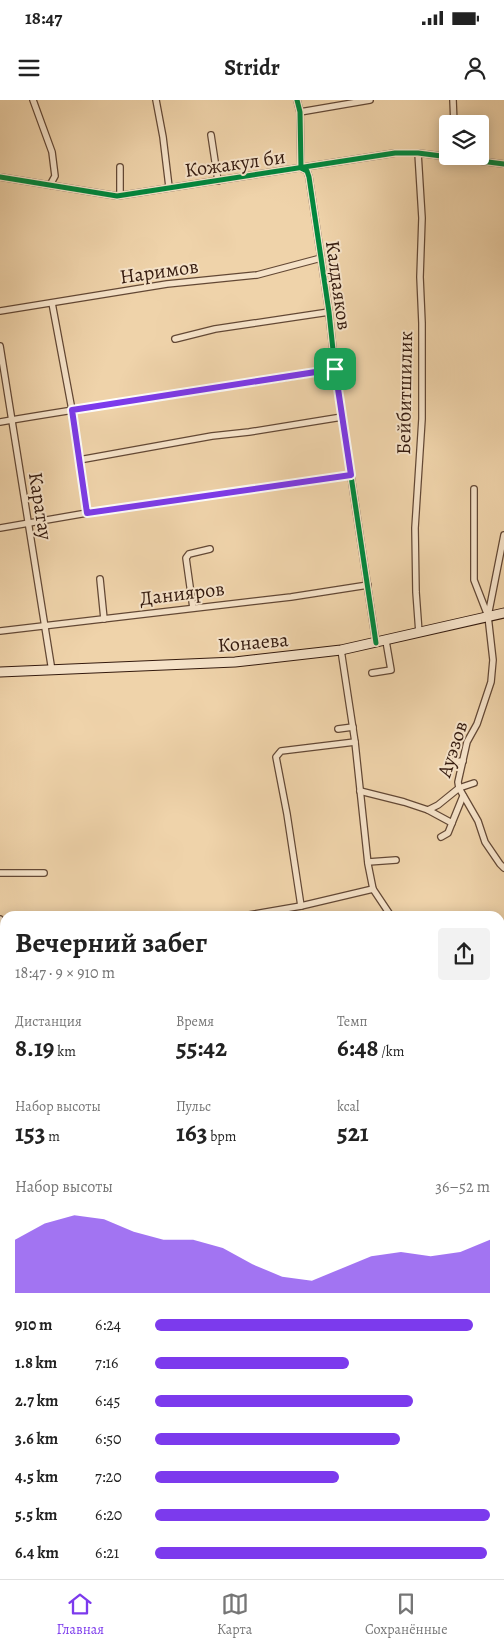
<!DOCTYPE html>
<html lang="ru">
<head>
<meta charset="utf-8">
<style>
  body { margin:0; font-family:Alegreya,serif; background:#f2f2f2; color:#222; height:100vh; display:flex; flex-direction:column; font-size:19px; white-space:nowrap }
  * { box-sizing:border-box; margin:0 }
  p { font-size:16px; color:#767676 }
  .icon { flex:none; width:28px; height:28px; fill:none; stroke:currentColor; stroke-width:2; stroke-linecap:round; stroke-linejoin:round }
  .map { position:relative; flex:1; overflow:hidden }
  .sheet { position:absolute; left:0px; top:811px; width:505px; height:669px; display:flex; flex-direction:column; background:#fff; border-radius:15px 15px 0 0; box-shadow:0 2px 12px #0003 }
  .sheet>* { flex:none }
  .tools { position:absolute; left:439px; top:15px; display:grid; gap:10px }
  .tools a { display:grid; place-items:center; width:50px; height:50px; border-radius:5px; background:#fff; box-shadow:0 2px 12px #0003; font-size:25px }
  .pin { position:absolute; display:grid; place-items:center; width:42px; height:42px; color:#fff; margin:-21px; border-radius:10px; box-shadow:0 2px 8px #0006 }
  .round { display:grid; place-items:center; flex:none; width:52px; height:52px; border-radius:5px; background:#f2f2f2 }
  .headline { display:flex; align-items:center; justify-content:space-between; height:85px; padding:0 15px }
  h1 { font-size:28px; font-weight:700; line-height:38px }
  .metrics { display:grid; grid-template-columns:repeat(3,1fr); gap:8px; height:85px; padding:5px 15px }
  .metrics div { display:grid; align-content:center }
  .metrics b { font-size:25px; font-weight:700 }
  .metrics small { font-size:14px; font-weight:400 }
  .metrics p { font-size:14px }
  .chart { height:140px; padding:10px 15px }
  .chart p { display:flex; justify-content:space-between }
  .chart svg { width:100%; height:90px; margin-top:5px; fill:#7c3aed; opacity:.7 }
  ul { padding:0 15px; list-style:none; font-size:16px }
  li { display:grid; grid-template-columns:80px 60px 1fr; align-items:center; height:38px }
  li i { height:12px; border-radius:6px; background:#7c3aed }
  .status { display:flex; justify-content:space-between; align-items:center; height:35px; padding:0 25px; background:#fff; direction:ltr }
  .status svg { height:14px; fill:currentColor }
  header { display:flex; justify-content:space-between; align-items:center; height:65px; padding:0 15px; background:#fff; font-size:22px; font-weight:700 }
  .menu { display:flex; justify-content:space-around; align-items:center; height:70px; border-top:1px solid #e0e0e0; background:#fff; font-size:14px; color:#767676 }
  .menu a { display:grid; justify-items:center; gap:2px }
  .menu .selected { color:#7c3aed }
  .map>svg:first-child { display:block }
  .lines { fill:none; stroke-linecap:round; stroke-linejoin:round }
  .minor-casing { stroke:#634835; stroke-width:8 }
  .secondary-casing { stroke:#341a0e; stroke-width:11 }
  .minor { stroke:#f5e2c8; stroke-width:5.5 }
  .secondary { stroke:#f5e2c8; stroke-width:9 }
  .cycleway-casing { stroke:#f5e2c8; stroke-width:8 }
  .cycleway { stroke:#00873e; stroke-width:5 }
  .route-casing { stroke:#fff; stroke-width:10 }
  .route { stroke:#7c3aed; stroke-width:6 }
  .labels { text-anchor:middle; stroke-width:4; stroke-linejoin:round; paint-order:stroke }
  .street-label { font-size:20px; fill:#341a0e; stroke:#f5e2c8 }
</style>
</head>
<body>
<div class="status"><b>18:47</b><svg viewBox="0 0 49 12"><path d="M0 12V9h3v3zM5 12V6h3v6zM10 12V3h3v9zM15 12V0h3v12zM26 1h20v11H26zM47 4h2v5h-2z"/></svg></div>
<header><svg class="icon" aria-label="menu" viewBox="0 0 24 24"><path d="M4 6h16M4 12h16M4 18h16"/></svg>Stridr<svg class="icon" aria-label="person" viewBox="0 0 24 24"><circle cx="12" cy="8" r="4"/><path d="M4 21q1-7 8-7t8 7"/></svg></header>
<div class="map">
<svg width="504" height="1479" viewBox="0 0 504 1479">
  <rect width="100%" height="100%" fill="#efd3aa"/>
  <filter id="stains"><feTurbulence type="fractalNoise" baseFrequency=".004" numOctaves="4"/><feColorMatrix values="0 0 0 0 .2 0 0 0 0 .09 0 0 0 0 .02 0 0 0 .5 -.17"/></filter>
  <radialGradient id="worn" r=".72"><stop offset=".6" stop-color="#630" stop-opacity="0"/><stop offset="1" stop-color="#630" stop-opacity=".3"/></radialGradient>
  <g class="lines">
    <defs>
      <g id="minor">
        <polyline points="33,0 52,52 55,76 50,85"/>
        <polyline points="156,0 163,37 169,87"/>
        <polyline points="297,0 300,12 301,68 307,71 309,77 329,212 335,269 376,543"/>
        <polyline points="453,0 454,24"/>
        <polyline points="300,12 370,0"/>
        <polyline points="211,35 218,81"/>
        <polyline points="418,53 422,118 420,177 422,223 422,319 415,428 416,492 419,533"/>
        <polyline points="120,67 120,95"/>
        <polyline points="0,77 117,96 395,53 418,53 504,64"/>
        <polyline points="52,203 72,310 87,413"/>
        <polyline points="0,211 167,184 257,175 321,158"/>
        <polyline points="175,239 215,229 329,212"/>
        <polyline points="0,246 52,571"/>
        <path d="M0 322C111 303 223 288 335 269"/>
        <polyline points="79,360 212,336 249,332 342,317"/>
        <polyline points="0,428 87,413 351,375"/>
        <polyline points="100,479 104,519"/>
        <polyline points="193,508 186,458 189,454 210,449"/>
        <polyline points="488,516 504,435"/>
        <polyline points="0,531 291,497 368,485"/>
        <polyline points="341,550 355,642 368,764 373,789 391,816"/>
        <polyline points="372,573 391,570 386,541"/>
        <polyline points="338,629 353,627"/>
        <polyline points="451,662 463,661"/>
        <polyline points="474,683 459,688 478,721 485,742 500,764 504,768"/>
        <polyline points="360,691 404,702 428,710 438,705 459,688 458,682 467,642 477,624 491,582 493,560 488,516 474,480 474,389"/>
        <polyline points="428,710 452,723 463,696"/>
        <polyline points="441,737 448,733 452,723"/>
        <polyline points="368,762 396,760"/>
        <polyline points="0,773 44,773"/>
        <polyline points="301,806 287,714 276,657 281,651 355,642"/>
        <polyline points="243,816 301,806 373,789"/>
        <polyline points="0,819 5,836"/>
        <polyline points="0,865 5,863"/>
        <polyline points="500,970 504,978"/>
        <polyline points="3,976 2,951 5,932"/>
        <polyline points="0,1040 5,1039"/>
      </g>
      <polyline id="secondary" points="0,572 235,562 341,550 504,513"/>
    </defs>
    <use href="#minor" class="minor-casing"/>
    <use href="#secondary" class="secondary-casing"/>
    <use href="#minor" class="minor"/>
    <use href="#secondary" class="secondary"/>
    <defs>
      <g id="cycleway">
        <polyline points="297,0 300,12 301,68 307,71 309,77 329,212 335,269 376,543"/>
        <polyline points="0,77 117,96 395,53 418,53 504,64"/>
      </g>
    </defs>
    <use href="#cycleway" class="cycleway-casing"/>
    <use href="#cycleway" class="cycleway"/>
  </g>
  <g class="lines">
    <defs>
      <polygon id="route" points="335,269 351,375 87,413 72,310"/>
    </defs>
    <use href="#route" class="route-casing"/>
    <use href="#route" class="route"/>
  </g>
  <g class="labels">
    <g class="street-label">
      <text transform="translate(235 63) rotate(-8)" y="7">Кожакул би</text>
      <text transform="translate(159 171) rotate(-8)" y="7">Наримов</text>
      <text transform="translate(339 185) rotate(82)" y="7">Калдаяков</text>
      <text transform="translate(404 293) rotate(-89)" y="7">Бейбитшилик</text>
      <text transform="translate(41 406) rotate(81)" y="7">Каратау</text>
      <text transform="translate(182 493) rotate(-7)" y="7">Данияров</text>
      <text transform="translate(253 542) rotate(-5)" y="7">Конаева</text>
      <text transform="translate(452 649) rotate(-72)" y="7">Ауэзов</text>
    </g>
  </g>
  <rect width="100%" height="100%" filter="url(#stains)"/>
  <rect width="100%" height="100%" fill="url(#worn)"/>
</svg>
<div class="tools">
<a><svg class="icon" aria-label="layers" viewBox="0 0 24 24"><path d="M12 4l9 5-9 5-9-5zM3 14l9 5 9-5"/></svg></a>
</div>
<div class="pin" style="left:335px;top:269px;background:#1e9e55"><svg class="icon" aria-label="arrive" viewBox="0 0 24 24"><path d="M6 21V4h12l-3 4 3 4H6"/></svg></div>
<section class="sheet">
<div class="headline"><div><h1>Вечерний забег</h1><p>18:47 · 9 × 910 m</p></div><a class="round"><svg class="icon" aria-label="share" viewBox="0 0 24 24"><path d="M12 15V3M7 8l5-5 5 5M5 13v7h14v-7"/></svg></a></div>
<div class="metrics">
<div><p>Дистанция</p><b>8.19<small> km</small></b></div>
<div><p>Время</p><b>55:42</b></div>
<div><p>Темп</p><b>6:48<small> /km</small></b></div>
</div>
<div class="metrics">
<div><p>Набор высоты</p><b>153<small> m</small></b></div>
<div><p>Пульс</p><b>163<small> bpm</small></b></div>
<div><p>kcal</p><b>521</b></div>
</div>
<div class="chart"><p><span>Набор высоты</span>36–52 m</p>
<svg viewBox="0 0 160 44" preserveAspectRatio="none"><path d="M0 44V18L10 10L20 6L30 8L40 14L50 18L60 18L70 22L80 30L90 36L100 38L110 32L120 26L130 24L140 26L150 24L160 18V44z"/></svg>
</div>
<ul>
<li><b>910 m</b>6:24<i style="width:95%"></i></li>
<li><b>1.8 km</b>7:16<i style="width:58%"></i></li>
<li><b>2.7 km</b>6:45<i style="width:77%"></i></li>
<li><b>3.6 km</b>6:50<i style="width:73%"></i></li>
<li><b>4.5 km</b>7:20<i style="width:55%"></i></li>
<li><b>5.5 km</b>6:20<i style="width:100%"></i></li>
<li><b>6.4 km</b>6:21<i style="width:99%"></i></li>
</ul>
</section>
</div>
<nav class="menu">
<a class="selected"><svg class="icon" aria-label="home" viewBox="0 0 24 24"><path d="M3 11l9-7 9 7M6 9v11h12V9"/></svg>Главная</a>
<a><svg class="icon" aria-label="map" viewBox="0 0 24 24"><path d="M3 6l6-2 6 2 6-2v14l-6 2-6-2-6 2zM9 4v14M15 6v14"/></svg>Карта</a>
<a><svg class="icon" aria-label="saved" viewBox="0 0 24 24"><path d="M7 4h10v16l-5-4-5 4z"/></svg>Сохранённые</a>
</nav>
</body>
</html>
